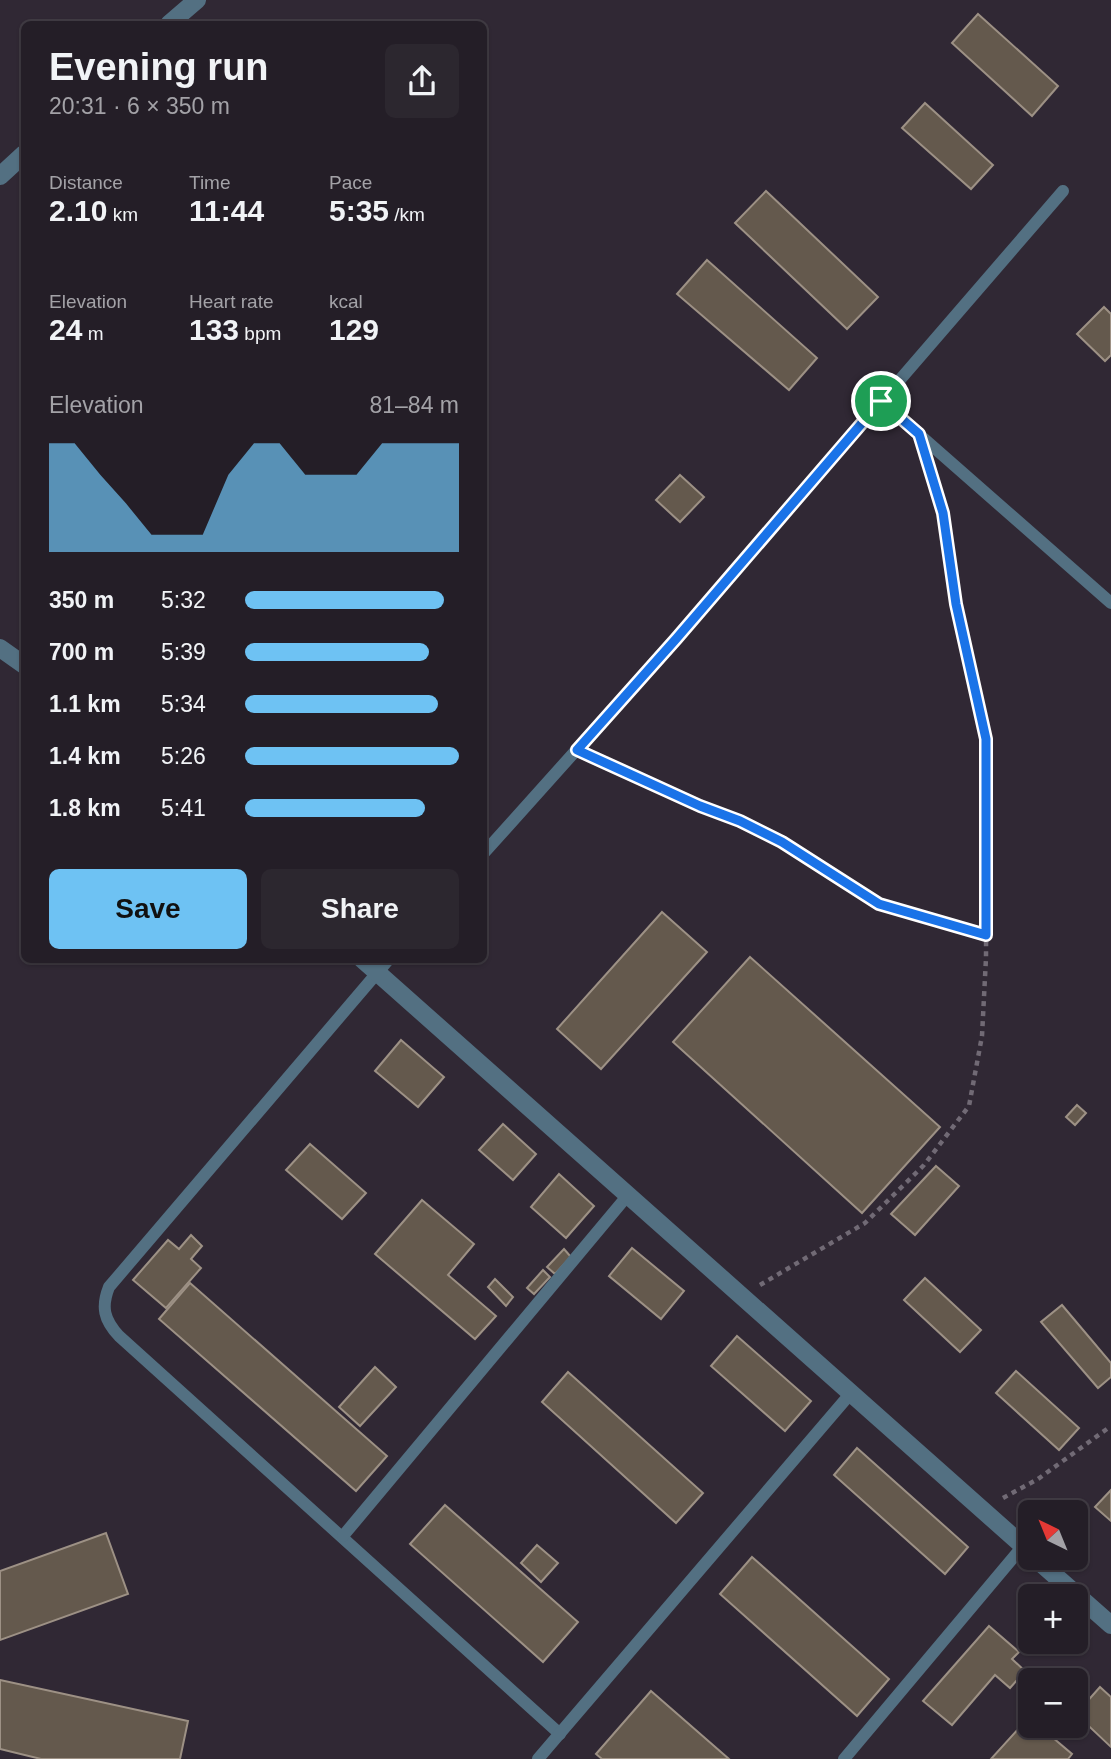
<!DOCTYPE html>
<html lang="en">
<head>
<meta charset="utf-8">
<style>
  body { margin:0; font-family:Arial,sans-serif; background:#2c272f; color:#f1f3f6; height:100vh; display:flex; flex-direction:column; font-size:26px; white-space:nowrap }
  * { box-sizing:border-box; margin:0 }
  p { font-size:23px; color:#a3a2a7 }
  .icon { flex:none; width:38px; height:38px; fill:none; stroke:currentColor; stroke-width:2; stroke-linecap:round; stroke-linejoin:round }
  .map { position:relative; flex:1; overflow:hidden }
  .sheet { position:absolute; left:21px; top:21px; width:466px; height:942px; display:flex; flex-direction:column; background:#241e27; border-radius:10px; box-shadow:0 2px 5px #0004,0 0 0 2px #413c44 }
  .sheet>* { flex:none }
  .needle { width:46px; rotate:317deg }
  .buttons { position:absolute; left:1018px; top:1500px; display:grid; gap:14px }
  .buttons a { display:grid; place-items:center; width:70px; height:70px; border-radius:10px; background:#241e27; box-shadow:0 2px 5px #0004,0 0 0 2px #413c44; font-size:35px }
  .pin { position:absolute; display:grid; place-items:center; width:60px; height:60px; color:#fff; margin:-30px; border:4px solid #fff; border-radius:50%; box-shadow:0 2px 7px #0007 }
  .round { display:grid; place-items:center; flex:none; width:74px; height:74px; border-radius:10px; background:#2c272f }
  .overview { display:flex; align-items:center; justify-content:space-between; height:119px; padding:0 28px }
  h1 { font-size:38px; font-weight:700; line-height:52px }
  .stats { display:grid; grid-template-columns:repeat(3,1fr); gap:10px; height:119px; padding:7px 28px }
  .stats div { display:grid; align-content:center }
  .stats b { font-size:30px; font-weight:700 }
  .stats small { font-size:19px; font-weight:400 }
  .stats p { font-size:19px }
  .chart { height:196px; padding:14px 28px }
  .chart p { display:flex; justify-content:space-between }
  .chart svg { width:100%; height:126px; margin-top:7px; fill:#6ec2f3; opacity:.7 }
  .action { display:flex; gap:14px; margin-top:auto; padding:14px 28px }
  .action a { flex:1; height:80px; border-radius:10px; background:#6ec2f3; color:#111; font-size:28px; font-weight:700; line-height:80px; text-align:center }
  .action a+a { background:#2c272f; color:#f1f3f6 }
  ul { padding:0 28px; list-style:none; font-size:23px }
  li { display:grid; grid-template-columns:112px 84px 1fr; align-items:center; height:52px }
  li i { height:18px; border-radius:9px; background:#6ec2f3 }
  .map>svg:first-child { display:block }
  .building { fill:#64594d; stroke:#9d9185; stroke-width:2 }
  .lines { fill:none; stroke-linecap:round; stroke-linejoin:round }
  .path { stroke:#716a75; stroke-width:4.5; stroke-dasharray:5 5; stroke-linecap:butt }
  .lane { stroke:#537082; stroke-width:12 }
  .street { stroke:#537082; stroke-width:18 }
  .route-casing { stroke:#fff; stroke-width:14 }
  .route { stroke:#1a73e8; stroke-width:9 }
</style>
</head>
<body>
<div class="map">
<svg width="1111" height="1759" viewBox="0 0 1111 1759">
  <rect width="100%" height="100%" fill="#302834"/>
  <g class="building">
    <polygon points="978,14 1058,86 1032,116 952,43"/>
    <polygon points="925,103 993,165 971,189 902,128"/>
    <polygon points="766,191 878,297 847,329 735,223"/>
    <polygon points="707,260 817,358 789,390 677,294"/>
    <polygon points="1104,307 1111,314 1111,355 1105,361 1077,334"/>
    <polygon points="680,475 704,497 680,522 656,500"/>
    <polygon points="662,912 707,952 601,1069 557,1029"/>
    <polygon points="750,957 940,1127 862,1213 673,1042"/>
    <polygon points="401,1040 444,1077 418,1107 375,1071"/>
    <polygon points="1077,1105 1086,1113 1075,1125 1066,1117"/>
    <polygon points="503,1124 536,1154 513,1180 479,1150"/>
    <polygon points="310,1144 366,1193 342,1219 286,1170"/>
    <polygon points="936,1166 959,1186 915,1235 891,1214"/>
    <polygon points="559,1174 594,1206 566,1238 531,1207"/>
    <polygon points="422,1200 474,1244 448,1275 496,1316 475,1339 375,1254"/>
    <polygon points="191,1235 202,1246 191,1259 201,1268 166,1308 133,1280 168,1240 179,1249"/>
    <polygon points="632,1248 684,1291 661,1319 609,1276"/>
    <polygon points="564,1249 571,1257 555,1274 547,1267"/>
    <polygon points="543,1270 550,1277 534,1294 527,1288"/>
    <polygon points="925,1278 981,1330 960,1352 904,1300"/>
    <polygon points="495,1279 513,1297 506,1306 488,1287"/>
    <polygon points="190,1283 387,1456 356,1491 159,1319"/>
    <polygon points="1062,1305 1111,1363 1111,1377 1098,1388 1041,1322"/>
    <polygon points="737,1336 811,1401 785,1431 711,1366"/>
    <polygon points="375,1367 396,1387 360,1426 339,1407"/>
    <polygon points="1016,1371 1079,1428 1059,1450 996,1393"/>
    <polygon points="568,1372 703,1493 676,1523 542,1402"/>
    <polygon points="857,1448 968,1547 945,1574 834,1475"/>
    <polygon points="1111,1490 1111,1521 1095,1507"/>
    <polygon points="445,1505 578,1622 543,1662 410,1544"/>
    <polygon points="106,1533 128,1594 0,1640 0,1571"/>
    <polygon points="537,1545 558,1563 541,1582 521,1563"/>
    <polygon points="752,1557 889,1679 857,1716 720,1594"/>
    <polygon points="989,1626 1019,1652 1012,1659 1025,1671 1010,1688 995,1675 952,1725 923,1701"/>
    <polygon points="0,1680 188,1721 180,1759 41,1759 0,1749"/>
    <polygon points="1100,1687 1111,1697 1111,1747 1076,1714"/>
    <polygon points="651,1691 729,1759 602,1759 596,1754"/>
    <polygon points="1029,1717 1031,1726 1039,1726 1072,1754 1068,1759 991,1759"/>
  </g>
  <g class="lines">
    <g class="path">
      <polyline points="594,757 700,806 740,821 782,842 879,904 986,935"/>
      <polyline points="760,1285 865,1223 924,1165 969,1106 982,1036 986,958 987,739 956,604 943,513 930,471"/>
      <polyline points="1003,1498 1038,1479 1111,1426"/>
    </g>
    <g class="lane">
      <polyline points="881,401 1111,603"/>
      <polyline points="483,854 676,639 1063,191"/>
      <path d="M389 959 109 1287C101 1307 104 1320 119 1336L560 1734"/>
      <polyline points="343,1536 628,1195"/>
      <polyline points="538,1759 851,1393"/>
      <polyline points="844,1759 1023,1546"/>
    </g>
    <g class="street">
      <polyline points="169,24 197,0"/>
      <polyline points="0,176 24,154"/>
      <polyline points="0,648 24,665"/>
      <polyline points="362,959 1031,1553"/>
      <polyline points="1035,1558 1111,1625"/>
    </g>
  </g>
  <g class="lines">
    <defs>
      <polygon id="route" points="881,401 919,434 943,513 956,604 986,739 986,935 879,904 782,842 740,821 700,806 577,750 676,639"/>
    </defs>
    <use href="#route" class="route-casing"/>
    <use href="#route" class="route"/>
  </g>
</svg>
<div class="buttons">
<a><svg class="needle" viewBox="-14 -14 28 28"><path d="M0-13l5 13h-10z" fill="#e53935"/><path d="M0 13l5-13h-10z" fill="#a3a2a7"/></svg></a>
<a>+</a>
<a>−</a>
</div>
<div class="pin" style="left:881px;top:401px;background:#1e9e55"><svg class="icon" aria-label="arrive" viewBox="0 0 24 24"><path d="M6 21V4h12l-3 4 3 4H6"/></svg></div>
<section class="sheet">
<div class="overview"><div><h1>Evening run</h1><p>20:31 · 6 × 350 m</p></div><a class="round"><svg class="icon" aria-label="share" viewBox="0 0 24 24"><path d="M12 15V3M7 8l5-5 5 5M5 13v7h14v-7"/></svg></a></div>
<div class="stats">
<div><p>Distance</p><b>2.10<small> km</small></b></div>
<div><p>Time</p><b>11:44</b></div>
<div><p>Pace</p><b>5:35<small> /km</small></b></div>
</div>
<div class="stats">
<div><p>Elevation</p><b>24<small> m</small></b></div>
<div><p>Heart rate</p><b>133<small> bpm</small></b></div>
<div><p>kcal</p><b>129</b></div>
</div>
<div class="chart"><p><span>Elevation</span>81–84 m</p>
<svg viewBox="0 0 160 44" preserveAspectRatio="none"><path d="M0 44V6L10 6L20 17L30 27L40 38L50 38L60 38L70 17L80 6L90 6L100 17L110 17L120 17L130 6L140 6L150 6L160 6V44z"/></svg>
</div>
<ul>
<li><b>350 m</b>5:32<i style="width:93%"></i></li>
<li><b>700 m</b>5:39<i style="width:86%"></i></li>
<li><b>1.1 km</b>5:34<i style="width:90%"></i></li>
<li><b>1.4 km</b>5:26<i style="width:100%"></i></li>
<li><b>1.8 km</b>5:41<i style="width:84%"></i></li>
</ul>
<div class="action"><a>Save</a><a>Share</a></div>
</section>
</div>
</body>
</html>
